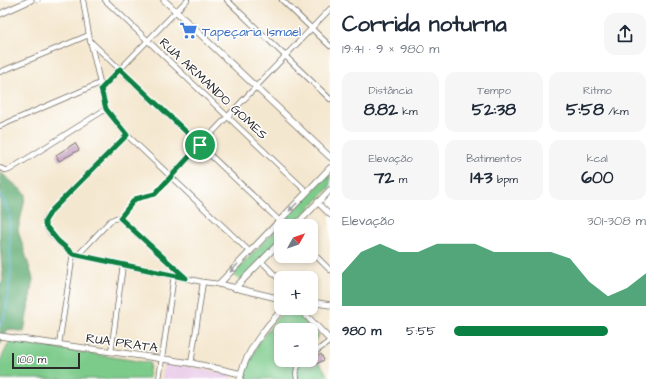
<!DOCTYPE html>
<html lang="pt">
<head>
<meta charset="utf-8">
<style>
  body { margin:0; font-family:"Architects Daughter",sans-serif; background:#f6f6f7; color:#1f2937; height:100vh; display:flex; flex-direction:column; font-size:15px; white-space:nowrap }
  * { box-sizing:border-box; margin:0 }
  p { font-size:13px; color:#747a83 }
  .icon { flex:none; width:22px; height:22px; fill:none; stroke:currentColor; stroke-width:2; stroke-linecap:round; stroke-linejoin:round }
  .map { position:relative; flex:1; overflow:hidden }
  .details { display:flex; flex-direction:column; background:#fff; width:328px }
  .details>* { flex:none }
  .needle { width:26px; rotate:50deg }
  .fabs { position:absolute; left:274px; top:219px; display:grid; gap:8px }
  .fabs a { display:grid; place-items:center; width:44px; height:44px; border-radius:8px; background:#fff; box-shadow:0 2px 6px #0003; font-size:20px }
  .scale { position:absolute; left:12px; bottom:10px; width:68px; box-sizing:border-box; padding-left:4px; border:2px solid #2b2b2b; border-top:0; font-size:11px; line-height:14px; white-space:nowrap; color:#2b2b2b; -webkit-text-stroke:3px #fff; paint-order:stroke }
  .pin { position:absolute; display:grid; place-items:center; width:34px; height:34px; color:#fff; margin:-17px; border:2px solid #fff; border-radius:50%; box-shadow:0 1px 4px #0007 }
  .round { display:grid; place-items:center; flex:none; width:42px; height:42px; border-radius:12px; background:#f6f6f7 }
  .head { display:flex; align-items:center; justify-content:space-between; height:68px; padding:0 12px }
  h1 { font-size:22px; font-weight:700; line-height:30px }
  .metrics { display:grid; grid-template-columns:repeat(3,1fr); gap:6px; height:68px; padding:4px 12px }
  .metrics div { display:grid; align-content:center; border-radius:10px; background:#f6f6f7; text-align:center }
  .metrics b { font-size:17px; font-weight:700 }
  .metrics small { font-size:11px; font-weight:400 }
  .metrics p { font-size:11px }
  .chart { height:112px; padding:8px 12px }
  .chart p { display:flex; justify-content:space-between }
  .chart svg { width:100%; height:72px; margin-top:4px; fill:#0b8043; opacity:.7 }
  ul { padding:0 12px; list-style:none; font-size:13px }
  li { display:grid; grid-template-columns:64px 48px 1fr; align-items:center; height:30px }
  li i { height:10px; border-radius:5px; background:#0b8043 }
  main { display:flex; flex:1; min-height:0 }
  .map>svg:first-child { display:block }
  .built { fill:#ebd1eb }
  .green { fill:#7dcb8b; stroke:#547b5b }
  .forest { fill:#66af77; stroke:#486d51 }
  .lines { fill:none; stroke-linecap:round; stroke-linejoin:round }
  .stream { stroke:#5fb8dd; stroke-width:1.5 }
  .building { fill:#c096bd }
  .minor-casing { stroke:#716d64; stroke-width:6 }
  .tertiary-casing { stroke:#716d64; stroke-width:7 }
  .path { stroke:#716d64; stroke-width:1; stroke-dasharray:1 3; stroke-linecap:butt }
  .minor { stroke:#fff; stroke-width:4.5 }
  .tertiary { stroke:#fff; stroke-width:5.5 }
  .oneway { fill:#a0a0a0 }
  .route-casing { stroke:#fff; stroke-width:8 }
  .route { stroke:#0b8043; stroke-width:5 }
  .labels { text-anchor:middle; stroke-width:3; stroke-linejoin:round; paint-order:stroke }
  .shop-label { font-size:13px; fill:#366cbe; stroke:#fff; text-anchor:start }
  .street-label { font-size:13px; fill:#2b2b2b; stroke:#fff }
</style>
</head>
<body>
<main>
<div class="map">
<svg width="330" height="379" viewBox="0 0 330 379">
  <rect width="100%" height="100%" fill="#fff"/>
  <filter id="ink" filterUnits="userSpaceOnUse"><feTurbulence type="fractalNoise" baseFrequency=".025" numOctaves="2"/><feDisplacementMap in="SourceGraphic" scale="8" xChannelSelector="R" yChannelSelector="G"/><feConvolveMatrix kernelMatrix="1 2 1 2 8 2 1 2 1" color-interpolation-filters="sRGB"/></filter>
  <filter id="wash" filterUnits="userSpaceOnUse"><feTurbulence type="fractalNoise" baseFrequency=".012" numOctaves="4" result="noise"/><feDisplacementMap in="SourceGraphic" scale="16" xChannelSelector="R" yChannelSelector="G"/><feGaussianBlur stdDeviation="0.9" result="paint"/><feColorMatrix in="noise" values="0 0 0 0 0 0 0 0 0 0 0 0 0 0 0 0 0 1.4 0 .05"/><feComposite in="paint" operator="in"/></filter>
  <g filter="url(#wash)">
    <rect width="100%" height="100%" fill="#f4e7cf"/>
    <polygon class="built" points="164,363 231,374 230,379 162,379"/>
    <g class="green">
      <polygon points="330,173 330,187 293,226 281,226 281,238 240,281 233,274"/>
      <polygon points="288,308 291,308 319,336 311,343 311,330 281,330 281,360 311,360 311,353 324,369 329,379 243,379 244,374 259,342 279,316"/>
      <polygon points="10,341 150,363 148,379 0,379 0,361"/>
    </g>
    <polygon class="forest" points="0,172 26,194 18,230 33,279 24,332 8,329 0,345 0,284 3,280 0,242"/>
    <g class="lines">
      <polyline class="stream" points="0,192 10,215 10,247 11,269 6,312 0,326"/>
    </g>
    <g id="blocks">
      <g class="building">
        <polygon points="75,143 79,150 59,161 56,155"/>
        <polygon points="321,354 324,360 312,366 309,360"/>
      </g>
    </g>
  </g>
  <g filter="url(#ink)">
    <use href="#blocks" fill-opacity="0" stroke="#716d64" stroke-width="1"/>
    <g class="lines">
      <defs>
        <g id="minor">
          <polyline points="83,0 89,35 106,109 127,135 250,252"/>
          <polyline points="105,0 307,192"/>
          <polyline points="227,0 330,99"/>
          <polyline points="282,0 330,46"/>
          <polyline points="90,41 285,226"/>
          <polyline points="0,72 89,35"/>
          <polyline points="101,89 187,0"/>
          <polyline points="0,126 100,83"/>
          <path d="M127 135 52 210C50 213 47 216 45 220 42 230 66 248 73 254L203 282 219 284"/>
          <polyline points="0,168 5,170 9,170 106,109"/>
          <polyline points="171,176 330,9"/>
          <polyline points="317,202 330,215"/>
          <polyline points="311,251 330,270"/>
          <path d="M78 255 110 221C114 219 116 217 120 218L185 277"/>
          <polyline points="262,262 281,281"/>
          <polyline points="59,344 73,254"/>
          <polyline points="111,352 123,265"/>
          <polyline points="311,355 330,341"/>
          <polyline points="191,364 203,282"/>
          <polyline points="159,379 174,275"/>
          <path d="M297 379C295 370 297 366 304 360"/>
        </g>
        <g id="tertiary">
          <polyline points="164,0 330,157"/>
          <polyline points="0,14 31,0"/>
          <polyline points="295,226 330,190"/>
          <polyline points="219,284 330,168"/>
          <polyline points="219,284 281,299"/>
          <polyline points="235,288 281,241"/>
          <polyline points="311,302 330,305"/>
          <polyline points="299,308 330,340"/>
          <path d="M0 336C63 346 127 353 190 363 207 366 224 370 241 374"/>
          <path d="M240 379C244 354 266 326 284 308"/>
        </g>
      </defs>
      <use href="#minor" class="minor-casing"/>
      <use href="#tertiary" class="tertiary-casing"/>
      <g class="path">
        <polyline points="36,3 42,0"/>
        <polyline points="123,214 135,199 155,194 168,180"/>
      </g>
      <use href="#minor" class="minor"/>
      <use href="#tertiary" class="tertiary"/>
    </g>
    <defs><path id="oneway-solid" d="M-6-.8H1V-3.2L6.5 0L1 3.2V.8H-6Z"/></defs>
    <g class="oneway">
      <use href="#oneway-solid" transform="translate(293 207) rotate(134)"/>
      <use href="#oneway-solid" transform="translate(234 268) rotate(134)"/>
    </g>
  </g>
  <g class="lines" filter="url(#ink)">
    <defs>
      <polygon id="route" points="120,69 200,145 155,194 135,199 120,218 186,278 73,254 58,241 45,225 45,221 52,210 127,135 106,109 101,89"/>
    </defs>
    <use href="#route" class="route-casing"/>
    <use href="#route" class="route"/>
  </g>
  <defs>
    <symbol id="supermarket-bare" viewBox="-9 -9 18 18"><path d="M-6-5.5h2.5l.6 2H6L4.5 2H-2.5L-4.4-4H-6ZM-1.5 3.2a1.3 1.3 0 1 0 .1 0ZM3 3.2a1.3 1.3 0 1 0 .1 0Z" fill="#3f7fe0" stroke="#fff" stroke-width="2.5" paint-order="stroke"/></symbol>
  </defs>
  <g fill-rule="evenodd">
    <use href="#supermarket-bare" x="176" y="18" width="25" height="25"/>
  </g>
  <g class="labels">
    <g class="shop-label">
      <text x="202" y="36">Tapeçaria Ismael</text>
    </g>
    <g class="street-label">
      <text transform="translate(214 88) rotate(43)" y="5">RUA ARMANDO GOMES</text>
      <text transform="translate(122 342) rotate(8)" y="5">RUA PRATA</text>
    </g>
  </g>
</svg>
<div class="fabs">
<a><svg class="needle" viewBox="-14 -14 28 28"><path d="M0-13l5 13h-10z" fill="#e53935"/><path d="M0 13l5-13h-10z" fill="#747a83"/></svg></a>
<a>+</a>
<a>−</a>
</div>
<div class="scale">100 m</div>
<div class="pin" style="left:200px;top:145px;background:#1e9e55"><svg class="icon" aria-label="arrive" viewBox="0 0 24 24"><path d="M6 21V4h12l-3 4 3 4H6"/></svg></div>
</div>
<section class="details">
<div class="head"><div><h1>Corrida noturna</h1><p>19:41 · 9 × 980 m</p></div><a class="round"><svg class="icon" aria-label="share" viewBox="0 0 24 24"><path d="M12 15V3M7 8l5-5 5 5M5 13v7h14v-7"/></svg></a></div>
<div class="metrics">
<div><p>Distância</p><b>8.82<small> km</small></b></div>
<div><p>Tempo</p><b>52:38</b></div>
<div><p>Ritmo</p><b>5:58<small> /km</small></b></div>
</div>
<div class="metrics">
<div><p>Elevação</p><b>72<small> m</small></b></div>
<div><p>Batimentos</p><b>143<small> bpm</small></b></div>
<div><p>kcal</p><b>600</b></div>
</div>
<div class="chart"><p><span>Elevação</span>301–308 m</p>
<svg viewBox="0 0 160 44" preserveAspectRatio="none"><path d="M0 44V24L10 11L20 6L30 11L40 11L50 6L60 6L70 6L80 11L90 11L100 11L110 11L120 15L130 29L140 38L150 33L160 24V44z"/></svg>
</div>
<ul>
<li><b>980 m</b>5:55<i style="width:80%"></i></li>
</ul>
</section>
</main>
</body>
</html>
